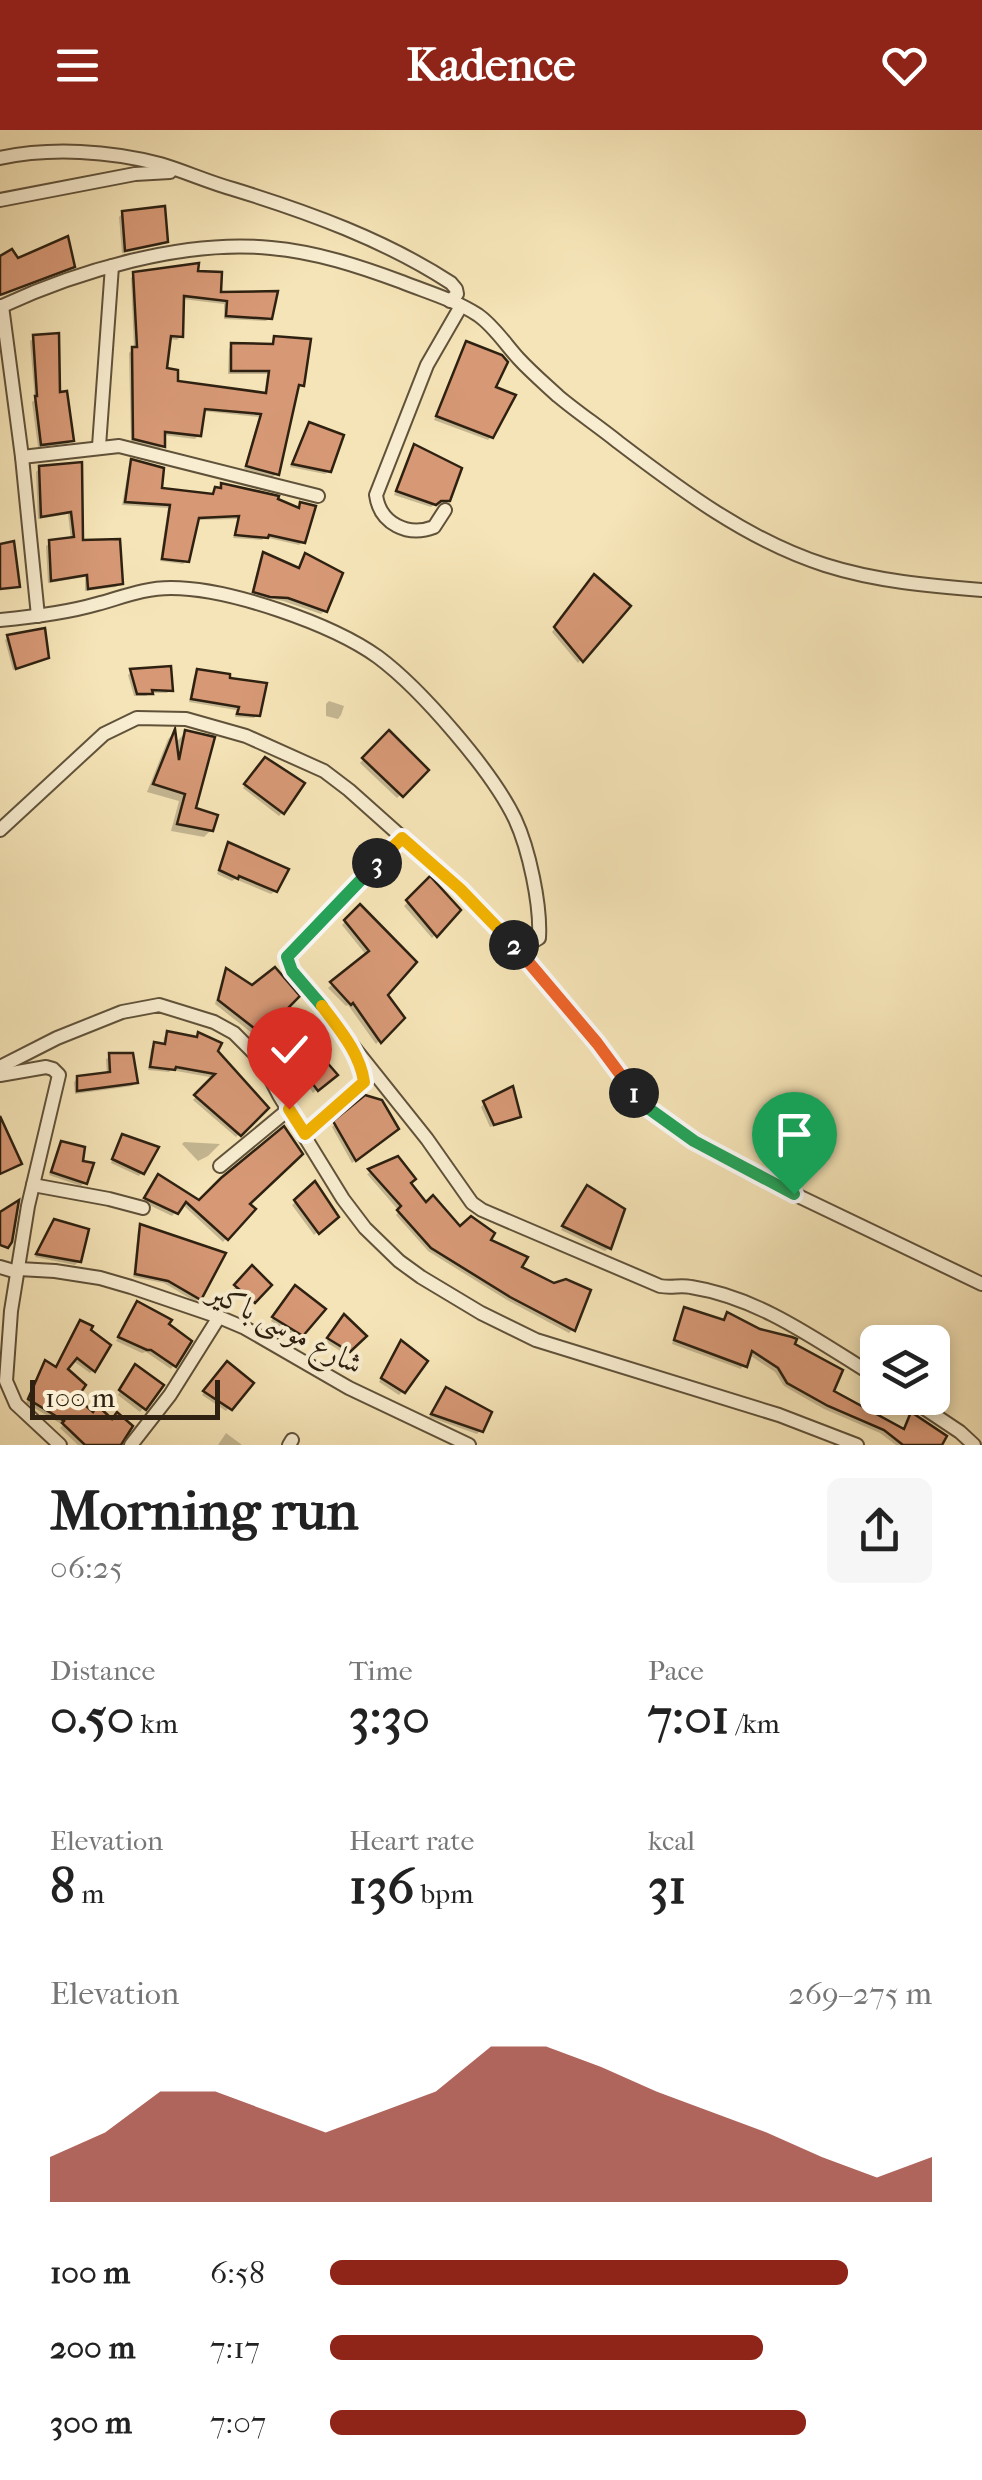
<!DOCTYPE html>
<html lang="en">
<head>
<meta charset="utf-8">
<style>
  body { margin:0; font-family:"IM FELL French Canon",Amiri,serif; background:#f6f6f6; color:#222; height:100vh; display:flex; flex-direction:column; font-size:38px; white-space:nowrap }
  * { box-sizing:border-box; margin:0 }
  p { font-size:32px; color:#767676 }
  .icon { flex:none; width:55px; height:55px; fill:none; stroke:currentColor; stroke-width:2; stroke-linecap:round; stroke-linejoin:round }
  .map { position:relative; height:1315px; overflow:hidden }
  .drawer { display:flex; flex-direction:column; background:#fff; flex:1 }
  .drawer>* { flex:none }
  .controls { position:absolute; left:860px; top:1195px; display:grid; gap:20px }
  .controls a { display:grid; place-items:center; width:90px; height:90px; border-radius:15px; background:#fff; box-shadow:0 5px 15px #0003; font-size:50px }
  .scale { position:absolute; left:30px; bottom:25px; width:190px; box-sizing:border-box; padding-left:10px; border:5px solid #2e2111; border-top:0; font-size:28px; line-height:35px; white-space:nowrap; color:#2e2111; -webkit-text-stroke:8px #f8edd0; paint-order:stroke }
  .pin { position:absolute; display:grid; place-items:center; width:85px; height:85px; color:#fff; margin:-102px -42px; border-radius:50% 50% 50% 0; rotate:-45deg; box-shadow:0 0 10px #0007 }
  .pin .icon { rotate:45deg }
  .km { position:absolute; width:50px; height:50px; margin:-25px; border-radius:50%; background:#222; color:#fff; font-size:28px; line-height:50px; text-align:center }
  .round { display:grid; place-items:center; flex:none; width:105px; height:105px; border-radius:15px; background:#f6f6f6 }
  .headline { display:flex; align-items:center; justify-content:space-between; height:170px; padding:0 50px }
  h1 { font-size:55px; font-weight:700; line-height:75px }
  .stats { display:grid; grid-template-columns:repeat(3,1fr); gap:15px; height:170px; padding:10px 50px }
  .stats div { display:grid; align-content:center }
  .stats b { font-size:50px; font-weight:700 }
  .stats small { font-size:28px; font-weight:400 }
  .stats p { font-size:28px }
  .chart { height:280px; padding:20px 50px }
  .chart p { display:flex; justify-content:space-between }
  .chart svg { width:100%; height:180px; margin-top:10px; fill:#8f2418; opacity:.7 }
  ul { padding:0 50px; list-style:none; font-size:32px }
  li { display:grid; grid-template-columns:160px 120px 1fr; align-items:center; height:75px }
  li i { height:25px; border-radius:12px; background:#8f2418 }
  header { display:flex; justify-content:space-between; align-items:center; height:130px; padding:0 50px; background:#8f2418; color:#fff; font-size:45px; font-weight:700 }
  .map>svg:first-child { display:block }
  .shadow { fill:#0003 }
  .building { fill:#d69875; stroke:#2e2111; stroke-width:2.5 }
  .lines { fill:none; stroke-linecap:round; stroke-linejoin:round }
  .street-casing { stroke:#60523a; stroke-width:16 }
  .street { stroke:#f8edd0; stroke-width:12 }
  .split-1-casing { stroke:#fff; stroke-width:20 }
  .split-2-casing { stroke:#fff; stroke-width:20 }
  .split-3-casing { stroke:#fff; stroke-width:20 }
  .split-4-casing { stroke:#fff; stroke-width:20 }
  .split-5-casing { stroke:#fff; stroke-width:20 }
  .split-1 { stroke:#22a559; stroke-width:12 }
  .split-2 { stroke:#f0652b; stroke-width:12 }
  .split-3 { stroke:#f5b400; stroke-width:12 }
  .split-4 { stroke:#22a559; stroke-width:12 }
  .split-5 { stroke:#f5b400; stroke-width:12 }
  .labels { text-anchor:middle; stroke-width:8; stroke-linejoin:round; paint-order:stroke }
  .street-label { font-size:30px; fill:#2e2111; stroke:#f8edd0 }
</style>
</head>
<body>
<header><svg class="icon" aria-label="menu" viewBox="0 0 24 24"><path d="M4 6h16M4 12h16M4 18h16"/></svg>Kadence<svg class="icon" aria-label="heart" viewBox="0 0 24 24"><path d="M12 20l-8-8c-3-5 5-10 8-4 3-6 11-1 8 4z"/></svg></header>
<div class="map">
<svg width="982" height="1315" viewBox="0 0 982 1315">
  <rect width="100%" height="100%" fill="#f5e4b7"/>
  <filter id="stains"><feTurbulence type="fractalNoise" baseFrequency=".002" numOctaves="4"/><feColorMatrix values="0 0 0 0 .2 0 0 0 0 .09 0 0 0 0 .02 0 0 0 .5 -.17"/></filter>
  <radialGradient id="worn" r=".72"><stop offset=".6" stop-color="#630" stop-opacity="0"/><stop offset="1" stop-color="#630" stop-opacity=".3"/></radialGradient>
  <g class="shadow">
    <polygon points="123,83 165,111 161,115 122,123 119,87"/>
    <polygon points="0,129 17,131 72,136 69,140 2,166"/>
    <polygon points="195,143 219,165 270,187 266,191 224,189 224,174 182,169 181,206 177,210 169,209 164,240 175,253 264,266 267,244 228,244 229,219 232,215 270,216 275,208 302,255 298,258 276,344 273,347 244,339 259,287 202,281 199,305 195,309 163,305 162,316 159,319 131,312 129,223 134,218 131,148 134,144"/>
    <polygon points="34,208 58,265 71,310 68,314 38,317 32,272 35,270 30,211"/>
    <polygon points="467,213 492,259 491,307 488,310 434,290 463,217"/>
    <polygon points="309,295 329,341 325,344 290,337"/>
    <polygon points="414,317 448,370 444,374 436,373 431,377 394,365 411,320"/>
    <polygon points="132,332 159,360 211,366 222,355 296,379 301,375 303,411 299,415 264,407 262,410 233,408 238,389 196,390 187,430 183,434 160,431 168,378 122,375 129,336"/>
    <polygon points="80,335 80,412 120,453 116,457 85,461 85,447 48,453 46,416 50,413 71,410 68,384 38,389 36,342 40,338"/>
    <polygon points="264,425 324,481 321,484 283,471 251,465 260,428"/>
    <polygon points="591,451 628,476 578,533 552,502"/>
    <polygon points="8,507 47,527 43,531 13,540 5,510"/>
    <polygon points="131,542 170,560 167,563 150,563 146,566 134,566 128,545"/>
    <polygon points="198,542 257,585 254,588 235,587 236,580 189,572 194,546"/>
    <polygon points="329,571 344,576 341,585 338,589 326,586 326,574"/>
    <polygon points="186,602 193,680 211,700 204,707 171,701 179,671 147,662 168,609 173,604 174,614"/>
    <polygon points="389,603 425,640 397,668 360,633"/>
    <polygon points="262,634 282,683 279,686 243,658"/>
    <polygon points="229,715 275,761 271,764 235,749 232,751 217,744 225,719"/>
    <polygon points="430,750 458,780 432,808 404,776"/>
    <polygon points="360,777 385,864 402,888 376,914 348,875 346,876 328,858 367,826 342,795"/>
    <polygon points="227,841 286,877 314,921 334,945 313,963 293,935 291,937 261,903 257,907 215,874 223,845"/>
    <polygon points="168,904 195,909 199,905 265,978 236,1007 193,970 215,948 171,940 169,942 148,940 151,919 155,915 163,916 164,907"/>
    <polygon points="110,926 136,952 132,956 75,964 74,952 78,948 107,945 106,929"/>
    <polygon points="365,968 393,1002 352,1033 332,997"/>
    <polygon points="485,973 519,986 515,990 490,997 481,977"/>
    <polygon points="123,1007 142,1042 139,1046 111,1033"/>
    <polygon points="184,1012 220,1014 208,1026 198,1031 182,1014"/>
    <polygon points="62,1013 80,1033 85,1052 81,1056 49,1045 59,1017"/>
    <polygon points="397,1029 408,1053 425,1076 459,1099 487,1111 519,1138 573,1199 569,1203 507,1170 428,1121 396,1085 399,1081 367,1044"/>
    <polygon points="155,1050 199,1074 246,1074 252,1080 223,1112 182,1074 172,1086 143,1072"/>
    <polygon points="315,1054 336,1086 314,1105 292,1075"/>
    <polygon points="584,1062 609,1118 605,1121 561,1100"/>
    <polygon points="51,1095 79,1131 75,1135 35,1127"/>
    <polygon points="141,1097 199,1168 196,1172 164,1153 133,1147 138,1100"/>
    <polygon points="252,1138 269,1155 250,1175 233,1160"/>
    <polygon points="292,1161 323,1180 297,1208 271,1191"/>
    <polygon points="134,1177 174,1235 171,1239 146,1222 142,1223 116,1211"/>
    <polygon points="685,1180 723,1192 728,1185 792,1215 831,1262 903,1301 912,1285 939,1315 896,1315 880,1303 824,1279 784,1256 775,1242 748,1224 741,1239 672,1214 681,1183"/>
    <polygon points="341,1191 363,1206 345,1224 326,1212"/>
    <polygon points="77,1196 93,1240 90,1243 72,1230 64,1239 74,1269 117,1315 78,1315 60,1298 63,1295 26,1273 42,1236 45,1233 56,1239"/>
    <polygon points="398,1217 403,1261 399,1265 379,1252"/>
    <polygon points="227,1234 250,1253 226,1281 202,1265"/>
    <polygon points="132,1240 161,1256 140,1282 118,1265"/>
    <polygon points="443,1264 481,1300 477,1304 429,1287"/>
    <polygon points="226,1303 242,1315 218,1315"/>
  </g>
  <g class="building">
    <polygon points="165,76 168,112 125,121 122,81"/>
    <polygon points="68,106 75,137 0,165 0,126 12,119 18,128"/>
    <polygon points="199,133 198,141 222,142 221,162 278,161 272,189 226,186 227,171 184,166 183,207 171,206 167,238 178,240 178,251 266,263 269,241 231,241 231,213 273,214 274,206 311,209 304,256 299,255 279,345 246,336 261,284 205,279 201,306 165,302 165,317 133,309 132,217 137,217 133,142"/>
    <polygon points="59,203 60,262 67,261 74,311 41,315 35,266 37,266 33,205"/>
    <polygon points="466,211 502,225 508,232 496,257 516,265 493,308 436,286"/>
    <polygon points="309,292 344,305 331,342 292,334"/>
    <polygon points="414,314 462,338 450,371 441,371 436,375 396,361"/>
    <polygon points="131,329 164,338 162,358 213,364 215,357 221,358 221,353 279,366 278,369 299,378 300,372 316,376 305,413 269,405 268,408 235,405 239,386 199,388 189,432 162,429 170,375 125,372"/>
    <polygon points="82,332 83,410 120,409 123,454 88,459 87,445 51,451 49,410 74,407 71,382 41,387 39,336"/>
    <polygon points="14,411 20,457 0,459 0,414"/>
    <polygon points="263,422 299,438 305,423 343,443 327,482 288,468 270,467 253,462"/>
    <polygon points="594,444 631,476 583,532 554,497"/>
    <polygon points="45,498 49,528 16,539 7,505"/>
    <polygon points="171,536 173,561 152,560 153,564 137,564 130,539"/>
    <polygon points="197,539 230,544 230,548 267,553 260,586 237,584 239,577 191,569"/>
    <polygon points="175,599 179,630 185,600 215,607 196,678 218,685 213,701 177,694 185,664 153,654"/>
    <polygon points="389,600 429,640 403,667 362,628"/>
    <polygon points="265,627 305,653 284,684 244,654"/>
    <polygon points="228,712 289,739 277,762 239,746 238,749 219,740"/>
    <polygon points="430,746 461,780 437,807 406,770"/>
    <polygon points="360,774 417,832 388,865 405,888 381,913 353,873 351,875 330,852 369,821 344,790"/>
    <polygon points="275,837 300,866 289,877 320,919 317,921 338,945 318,961 298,934 296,935 266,901 263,905 218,870 226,838 252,855"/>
    <polygon points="167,901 197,907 198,902 222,913 218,921 269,978 241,1006 194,965 215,944 176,937 175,940 150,937 154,912 165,914"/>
    <polygon points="109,923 133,923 138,953 77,961 77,946 110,942"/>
    <polygon points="513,956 521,987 494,995 483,971"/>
    <polygon points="365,965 382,970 399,999 356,1031 333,991"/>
    <polygon points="0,986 22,1034 0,1044"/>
    <polygon points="284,996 303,1024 250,1074 256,1079 228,1110 186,1072 178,1084 144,1068 158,1044 199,1070 221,1048"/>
    <polygon points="122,1004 159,1017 144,1044 112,1029"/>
    <polygon points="61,1011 85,1017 83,1031 94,1033 87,1054 51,1042"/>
    <polygon points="398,1026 416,1049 411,1053 426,1072 433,1065 460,1096 471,1086 495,1103 491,1110 528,1127 522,1137 554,1153 566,1149 591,1160 575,1201 510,1167 431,1118 397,1080 401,1076 368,1039"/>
    <polygon points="315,1051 339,1087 319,1104 294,1070"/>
    <polygon points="587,1055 625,1079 611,1119 562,1096"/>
    <polygon points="19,1070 12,1112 8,1118 0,1115 0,1082"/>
    <polygon points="54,1089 89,1099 81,1132 36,1124"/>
    <polygon points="140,1094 226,1123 201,1170 168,1151 135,1144"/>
    <polygon points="252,1135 272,1155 255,1173 234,1155"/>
    <polygon points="295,1155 326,1179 303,1206 272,1187"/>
    <polygon points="137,1171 172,1190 169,1194 192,1211 176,1237 151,1220 147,1220 118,1207"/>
    <polygon points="684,1177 724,1190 727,1182 760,1199 792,1207 797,1209 795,1214 843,1240 834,1261 904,1299 911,1282 947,1306 942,1315 903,1315 884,1300 828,1276 787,1253 778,1238 752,1221 747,1237 674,1210"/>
    <polygon points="344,1184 367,1206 350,1222 327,1208"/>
    <polygon points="80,1190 93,1196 91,1200 111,1215 95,1242 77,1228 68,1239 86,1255 77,1268 93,1282 97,1275 112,1289 117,1282 133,1296 121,1315 85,1315 62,1293 64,1291 28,1269 45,1230 56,1237"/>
    <polygon points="401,1210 428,1231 405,1263 381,1248"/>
    <polygon points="227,1231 254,1253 232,1280 203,1261"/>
    <polygon points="135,1234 164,1255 146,1280 119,1260"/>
    <polygon points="446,1257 492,1282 483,1302 431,1284"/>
  </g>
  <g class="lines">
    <defs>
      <g id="street">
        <path d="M0 28C51 17 110 21 160 34 184 41 208 52 233 59 308 82 385 110 451 153L456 159 457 164 450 171"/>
        <polyline points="0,70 135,44 170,42"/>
        <polyline points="2,176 22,327 38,486"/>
        <path d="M0 177C77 141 185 109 271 118 316 122 359 136 402 152 427 162 455 170 478 185 494 196 506 215 519 229 531 242 545 254 558 266 577 282 598 296 618 312 681 360 749 411 825 435 875 451 930 456 982 460"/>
        <polyline points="99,316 112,136"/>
        <polyline points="22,327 119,316 318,366"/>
        <path d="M445 380 434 397C408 407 380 394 376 365L427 235 461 176"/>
        <path d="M0 490C32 487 66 483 97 474 123 467 144 458 171 458 229 458 332 494 378 527 421 559 492 641 515 689 529 719 541 775 539 808L529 814 500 802 460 759 349 660 324 641 246 606 186 589 137 588 104 604 0 700"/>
        <polyline points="509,809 597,913 641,973 695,1011 794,1064 982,1154"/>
        <path d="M344 905 427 1009 472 1073 482 1080 660 1156C671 1158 681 1155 691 1157 761 1168 819 1212 878 1248"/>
        <polyline points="347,911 293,841 287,827 402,708"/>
        <polyline points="0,937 57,908 122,882 159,875 214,892 234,903 260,929 279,965 343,1069 365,1098 399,1131 421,1147 481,1183 536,1210 779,1285 857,1315"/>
        <polyline points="0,945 46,937 53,939 59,945 28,1076 11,1181 6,1251 16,1274 60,1315"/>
        <polyline points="305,1003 363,952 357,929"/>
        <polyline points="220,1036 289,979"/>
        <polyline points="33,1055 109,1069 143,1078"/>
        <polyline points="0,1137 17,1142 19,1139 55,1141 100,1148 131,1157 219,1187 245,1198 349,1258 469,1315"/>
        <polyline points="909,1268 960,1302 974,1315"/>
        <polyline points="131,1315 170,1265 219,1187"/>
        <polyline points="289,1315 292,1310"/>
      </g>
    </defs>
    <use href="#street" class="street-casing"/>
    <use href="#street" class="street"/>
  </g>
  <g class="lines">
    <defs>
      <polyline id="split-1" points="634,963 641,973 694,1011 794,1064"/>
      <polyline id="split-2" points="514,815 597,913 634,963"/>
      <polyline id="split-3" points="377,733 402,708 460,759 514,815"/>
      <polyline id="split-4" points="322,876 292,841 287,827 377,733"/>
      <path id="split-5" d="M289 979 305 1004 364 952C360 923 339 899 322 876"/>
    </defs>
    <use href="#split-1" class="split-1-casing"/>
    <use href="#split-2" class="split-2-casing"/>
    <use href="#split-3" class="split-3-casing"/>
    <use href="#split-4" class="split-4-casing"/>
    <use href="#split-5" class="split-5-casing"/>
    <use href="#split-1" class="split-1"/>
    <use href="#split-2" class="split-2"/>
    <use href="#split-3" class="split-3"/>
    <use href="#split-4" class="split-4"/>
    <use href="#split-5" class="split-5"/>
  </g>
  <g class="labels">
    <g class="street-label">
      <text transform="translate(286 1198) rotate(27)" y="10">شارع موسى باكير</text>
    </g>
  </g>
  <rect width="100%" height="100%" filter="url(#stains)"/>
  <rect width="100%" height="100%" fill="url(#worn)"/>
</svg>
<div class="controls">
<a><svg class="icon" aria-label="layers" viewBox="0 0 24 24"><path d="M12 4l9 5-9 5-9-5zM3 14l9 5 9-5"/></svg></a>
</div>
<div class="scale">100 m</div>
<div class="pin" style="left:794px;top:1064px;background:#1e9e55"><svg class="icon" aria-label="arrive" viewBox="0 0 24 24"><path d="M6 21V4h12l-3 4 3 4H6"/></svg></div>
<div class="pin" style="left:289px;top:979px;background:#d93025"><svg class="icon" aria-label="check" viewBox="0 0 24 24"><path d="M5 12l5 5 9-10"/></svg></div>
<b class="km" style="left:634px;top:963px">1</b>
<b class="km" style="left:514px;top:815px">2</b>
<b class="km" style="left:377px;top:733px">3</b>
</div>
<section class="drawer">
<div class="headline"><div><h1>Morning run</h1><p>06:25</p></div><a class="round"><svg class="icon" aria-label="share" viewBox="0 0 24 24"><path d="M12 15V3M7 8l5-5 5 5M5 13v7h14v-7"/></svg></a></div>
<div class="stats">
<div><p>Distance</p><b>0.50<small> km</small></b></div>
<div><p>Time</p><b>3:30</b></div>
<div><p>Pace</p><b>7:01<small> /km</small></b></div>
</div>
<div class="stats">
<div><p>Elevation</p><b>8<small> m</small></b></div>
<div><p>Heart rate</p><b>136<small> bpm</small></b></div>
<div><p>kcal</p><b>31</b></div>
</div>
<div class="chart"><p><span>Elevation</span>269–275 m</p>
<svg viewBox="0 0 160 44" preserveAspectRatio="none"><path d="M0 44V33L10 27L20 17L30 17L40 22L50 27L60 22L70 17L80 6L90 6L100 11L110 17L120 22L130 27L140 33L150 38L160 33V44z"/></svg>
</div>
<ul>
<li><b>100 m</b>6:58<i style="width:86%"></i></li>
<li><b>200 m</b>7:17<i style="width:72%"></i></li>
<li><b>300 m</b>7:07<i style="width:79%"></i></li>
</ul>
</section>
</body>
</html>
